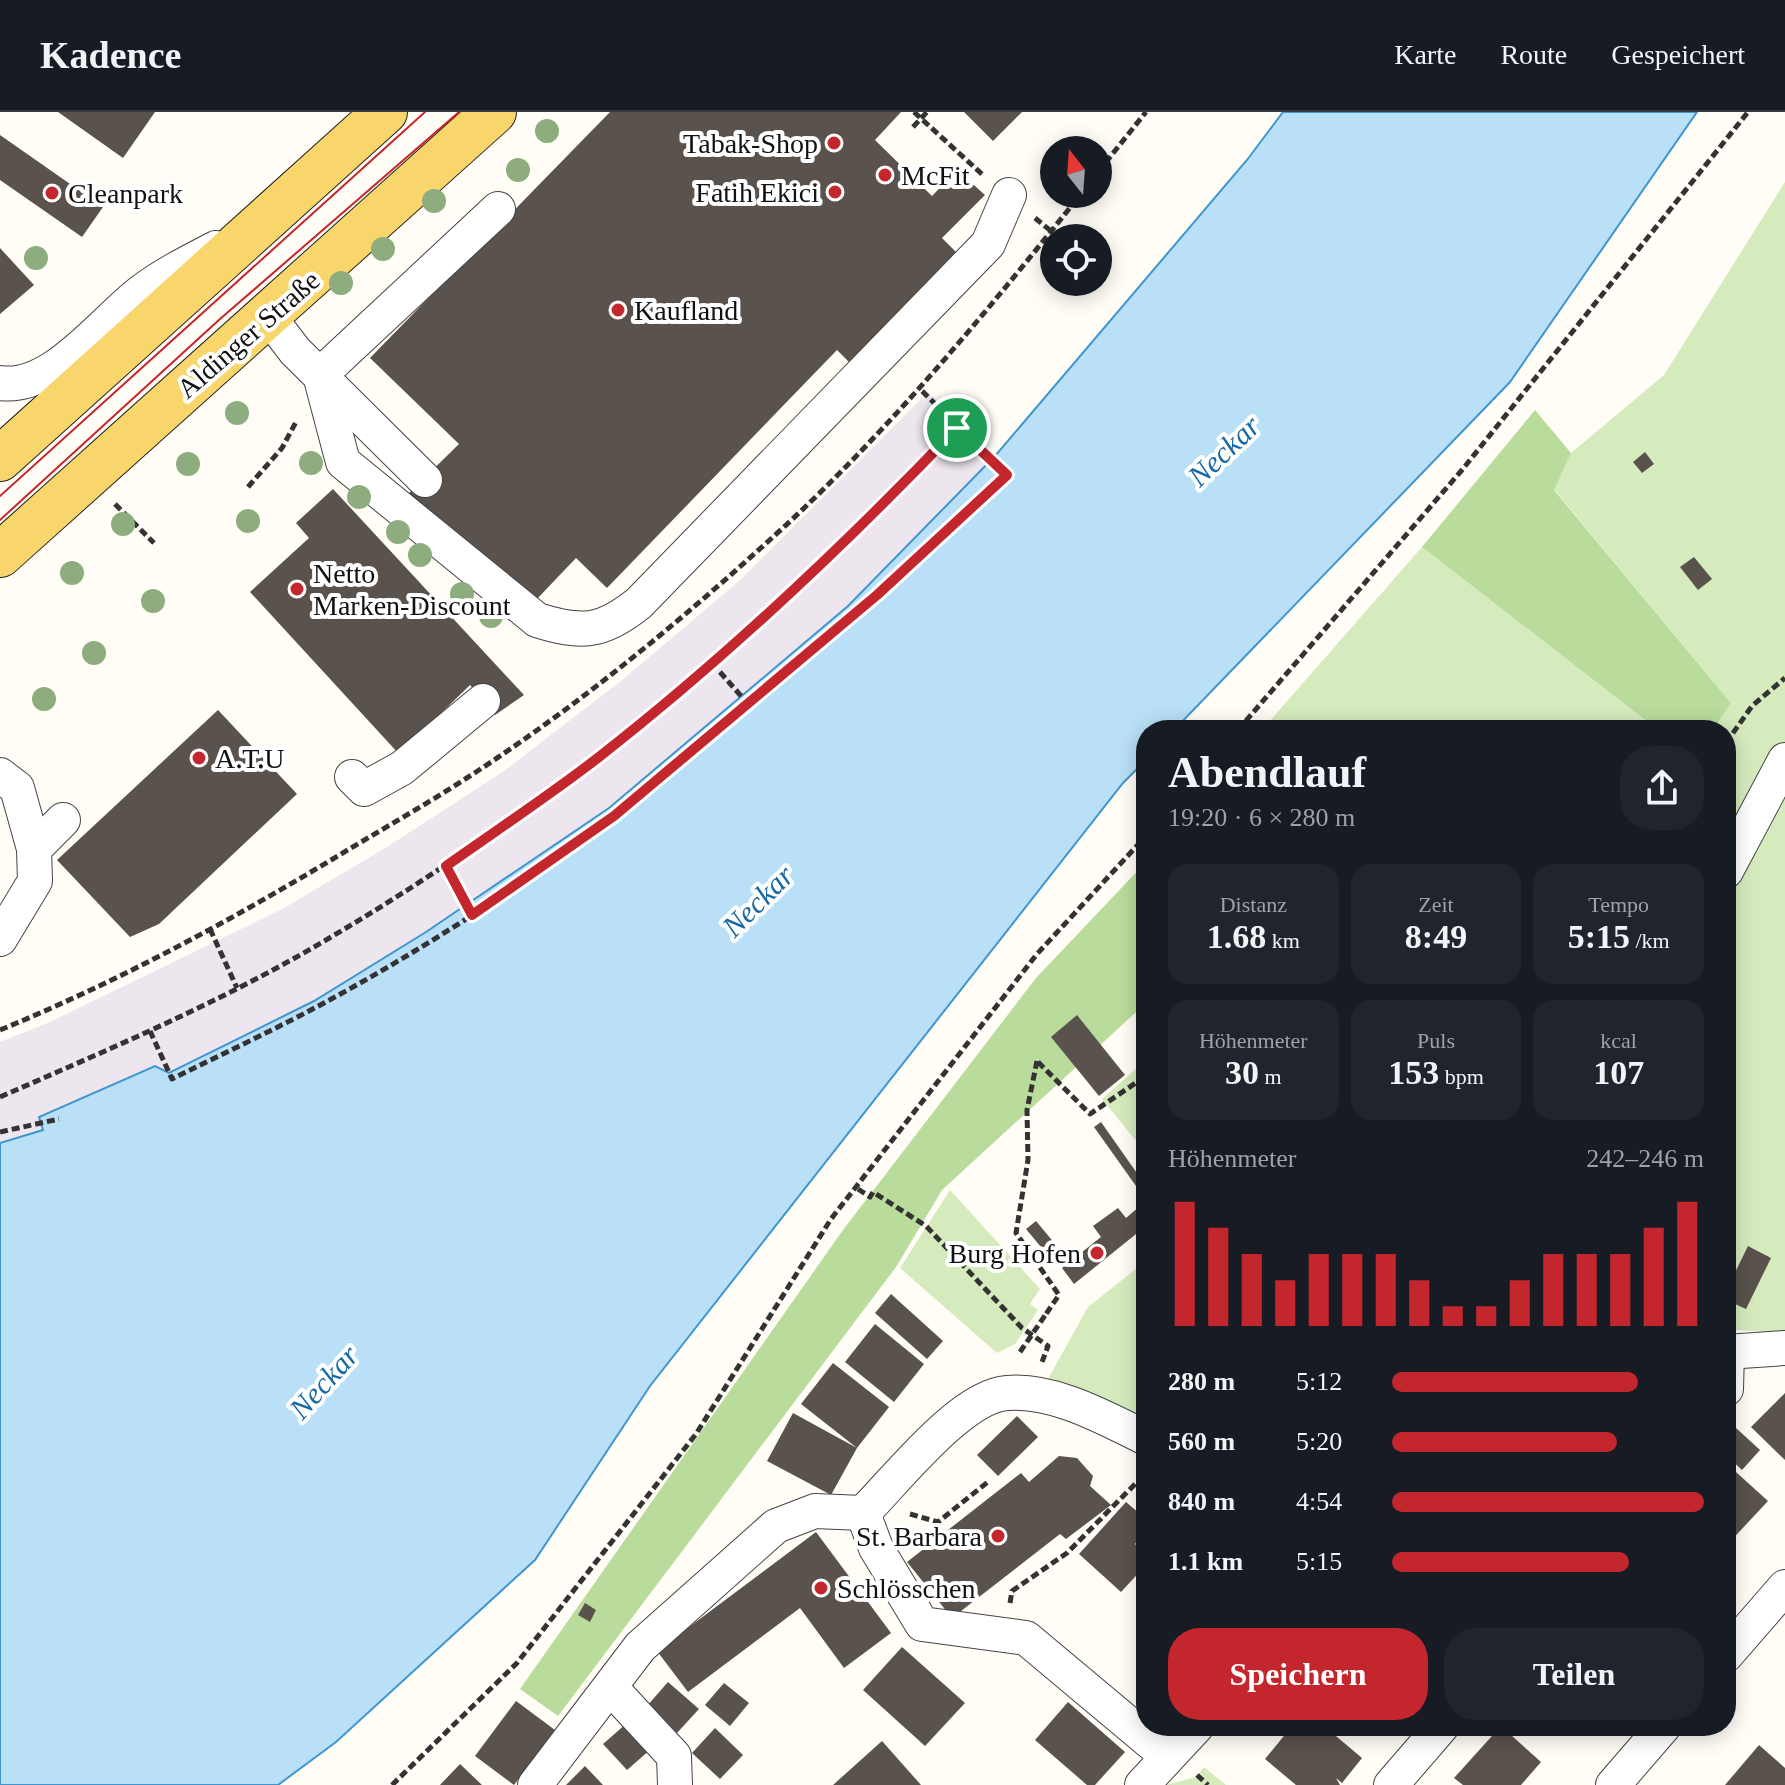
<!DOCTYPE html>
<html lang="de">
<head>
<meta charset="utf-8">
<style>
  body { margin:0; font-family:"Times New Roman",serif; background:#20242c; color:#f1f3f6; height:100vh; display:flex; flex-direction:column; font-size:30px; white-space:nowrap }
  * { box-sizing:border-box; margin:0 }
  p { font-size:26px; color:#9ea1a6 }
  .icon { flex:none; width:44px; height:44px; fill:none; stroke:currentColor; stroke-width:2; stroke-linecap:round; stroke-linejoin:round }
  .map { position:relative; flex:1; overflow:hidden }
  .details { position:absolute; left:1136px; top:608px; width:600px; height:1016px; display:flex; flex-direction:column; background:#171b24; border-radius:32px; box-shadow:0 4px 20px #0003 }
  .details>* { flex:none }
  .needle { width:52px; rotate:343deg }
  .buttons { position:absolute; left:1040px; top:24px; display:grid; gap:16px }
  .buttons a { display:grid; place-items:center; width:72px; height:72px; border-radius:50%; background:#171b24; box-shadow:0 4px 20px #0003; font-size:40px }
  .pin { position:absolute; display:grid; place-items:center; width:68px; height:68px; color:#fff; margin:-34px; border:4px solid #fff; border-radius:50%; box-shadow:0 2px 8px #0007 }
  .round { display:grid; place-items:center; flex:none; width:84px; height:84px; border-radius:32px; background:#20242c }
  .head { display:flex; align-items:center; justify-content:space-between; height:136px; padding:0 32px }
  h1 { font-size:44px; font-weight:600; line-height:60px }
  .figures { display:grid; grid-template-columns:repeat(3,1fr); gap:12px; height:136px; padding:8px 32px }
  .figures div { display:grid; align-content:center; border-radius:20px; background:#20242c; text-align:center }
  .figures b { font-size:34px; font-weight:600 }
  .figures small { font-size:22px; font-weight:400 }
  .figures p { font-size:22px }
  .chart { height:224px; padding:16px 32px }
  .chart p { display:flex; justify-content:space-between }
  .chart svg { width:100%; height:144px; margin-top:8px; stroke:#c4262e; stroke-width:6 }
  .action { display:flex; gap:16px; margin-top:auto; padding:16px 32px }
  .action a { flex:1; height:92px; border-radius:32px; background:#c4262e; color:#fff; font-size:32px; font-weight:600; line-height:92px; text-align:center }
  .action a+a { background:#20242c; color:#f1f3f6 }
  ul { padding:0 32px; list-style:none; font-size:26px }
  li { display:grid; grid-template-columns:128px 96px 1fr; align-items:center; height:60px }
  li i { height:20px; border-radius:10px; background:#c4262e }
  header { display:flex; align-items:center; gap:48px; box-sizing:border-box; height:112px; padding:0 40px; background:#171b24; border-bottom:2px solid #363941 }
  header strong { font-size:38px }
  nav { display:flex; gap:44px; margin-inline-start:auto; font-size:28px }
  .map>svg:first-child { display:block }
  .industrial { fill:#eee6ef }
  .green { fill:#d5ebbd }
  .forest { fill:#b9dc9c }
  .water { fill:#b9e0f7; stroke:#3f96cf; stroke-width:2 }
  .building { fill:#5a524d }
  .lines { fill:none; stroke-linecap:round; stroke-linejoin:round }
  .minor-casing { stroke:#444; stroke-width:36 }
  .major-casing { stroke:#222; stroke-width:46 }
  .path { stroke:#333; stroke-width:5; stroke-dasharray:8 4; stroke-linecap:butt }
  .minor { stroke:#fff; stroke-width:34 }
  .major { stroke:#f9d66b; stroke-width:44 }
  .tram { stroke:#c4262e; stroke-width:2 }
  .path-bridge { stroke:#333; stroke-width:5; stroke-dasharray:8 4; stroke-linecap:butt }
  .tree { fill:#8dad7f }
  .route-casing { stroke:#fff; stroke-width:16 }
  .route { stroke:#c4262e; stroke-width:10 }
  .poi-dot { fill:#c4262e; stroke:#fff; stroke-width:3 }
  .labels { text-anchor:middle; stroke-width:8; stroke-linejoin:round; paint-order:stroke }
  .poi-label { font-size:28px; fill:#111; stroke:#fff; text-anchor:start }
  .street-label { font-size:28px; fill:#111; stroke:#fff }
  .water-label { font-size:30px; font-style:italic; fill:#1768a6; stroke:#fff }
</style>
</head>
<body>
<header>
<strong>Kadence</strong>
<nav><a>Karte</a><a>Route</a><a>Gespeichert</a></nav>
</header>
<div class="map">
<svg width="1785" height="1673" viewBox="0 0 1785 1673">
  <rect width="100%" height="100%" fill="#fffdf5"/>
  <polygon class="industrial" points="928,280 1035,378 0,1296 0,930 50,910 284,796 387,735 504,659 621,569 738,470"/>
  <g class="green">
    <polygon points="1785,70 1785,1221 1737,1218 1726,1221 1726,618 1713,618 1731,591 1554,377 1571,341 1664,263"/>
    <polygon points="1422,435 1658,618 1262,618"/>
    <polygon points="1146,948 1146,1041 1102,987"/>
    <polygon points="950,1078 1040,1177 1030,1192 1038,1198 1015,1232 997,1241 900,1156"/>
    <polygon points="1146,1149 1146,1318 1043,1276 1088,1195"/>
    <polygon points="1204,1655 1226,1673 1166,1673 1196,1665"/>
  </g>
  <g class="forest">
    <polygon points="1535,298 1571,341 1554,378 1731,591 1713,618 1658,618 1422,435"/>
    <polygon points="1146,750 1146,891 942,1078 896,1155 558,1604 520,1577 843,1118 1036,866"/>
  </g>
  <polygon class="water" points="1283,0 1697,0 1510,270 1174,618 1146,618 1146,648 1123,671 650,1274 535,1448 336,1630 278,1673 0,1673 0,1031 43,1018 39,1005 155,954 169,961 314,889 426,820 609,696 848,494 995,344 1247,48"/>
  <g class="building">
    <polygon points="58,0 155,0 123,46"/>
    <polygon points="610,0 901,0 875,28 932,84 957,58 985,83 942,126 963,147 856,257 837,238 607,476 576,446 536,488 405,385 459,332 370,246"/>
    <polygon points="964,0 1022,0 993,29"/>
    <polygon points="0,23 103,95 82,125 0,68"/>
    <polygon points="0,136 34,173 0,202"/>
    <polygon points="1645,340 1654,352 1642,361 1633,350"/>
    <polygon points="333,377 524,583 495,603 470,573 399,642 250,480 309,426 296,411"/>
    <polygon points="1694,445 1712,467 1698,478 1680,455"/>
    <polygon points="218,598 297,682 159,812 130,825 57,748"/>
    <polygon points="1077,903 1125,963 1099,984 1051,925"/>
    <polygon points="1101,1010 1146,1074 1146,1088 1094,1015"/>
    <polygon points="1146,1089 1146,1114 1074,1172 1062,1156 1101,1125 1093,1114 1118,1096 1126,1106"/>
    <polygon points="1036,1109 1061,1139 1051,1147 1026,1117"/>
    <polygon points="1748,1134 1771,1146 1746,1197 1726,1188 1726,1179"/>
    <polygon points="891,1182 943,1229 927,1247 875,1201"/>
    <polygon points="875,1212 924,1252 894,1290 845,1250"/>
    <polygon points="833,1251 889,1295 857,1336 831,1383 767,1349 793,1301 857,1336 801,1292"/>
    <polygon points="1785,1281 1785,1348 1751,1315"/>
    <polygon points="1017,1304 1038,1325 998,1364 977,1343"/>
    <polygon points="1736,1316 1760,1338 1742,1358 1726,1343 1726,1327"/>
    <polygon points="1059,1344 1077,1346 1093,1364 1090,1374 1111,1393 1066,1427 1060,1422 952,1506 907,1450 1021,1361 1029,1370"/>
    <polygon points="1726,1351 1768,1389 1726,1434"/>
    <polygon points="1126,1390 1146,1407 1146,1419 1135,1432 1146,1442 1146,1453 1121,1480 1079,1442"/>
    <polygon points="816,1420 891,1521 844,1556 800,1496 688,1580 657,1539"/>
    <polygon points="585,1491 596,1498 590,1510 578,1503"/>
    <polygon points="902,1535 965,1591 925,1634 863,1578"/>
    <polygon points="668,1570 699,1597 677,1621 647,1594"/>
    <polygon points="724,1571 749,1591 730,1614 705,1593"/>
    <polygon points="516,1589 555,1618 514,1673 475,1644"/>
    <polygon points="1068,1590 1125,1640 1095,1673 1087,1673 1035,1628"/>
    <polygon points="627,1611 651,1637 627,1658 603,1632"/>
    <polygon points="1292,1614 1324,1614 1362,1646 1342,1671 1336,1666 1340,1673 1296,1673 1265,1647"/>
    <polygon points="1501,1614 1541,1650 1521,1673 1463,1673 1454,1666"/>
    <polygon points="715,1616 743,1643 720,1667 692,1641"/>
    <polygon points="882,1629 921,1673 833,1673"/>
    <polygon points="1759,1633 1785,1656 1785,1673 1725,1673"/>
    <polygon points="460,1652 482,1673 440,1673"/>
    <polygon points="585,1654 603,1673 566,1673"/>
  </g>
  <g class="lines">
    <defs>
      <g id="minor">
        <path d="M498 97 320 263 343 350 537 508C581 522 602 521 639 491L988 132 1009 83"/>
        <polyline points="269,205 295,239 425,368"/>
        <path d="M0 271C52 279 103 209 141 180 163 163 191 149 216 136"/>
        <polyline points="0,663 17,676 34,737"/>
        <polyline points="352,665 364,677 402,656 483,589"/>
        <polyline points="1726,759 1785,648"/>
        <polyline points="0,827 35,769 34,737 63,708"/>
        <polyline points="1726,1240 1785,1236"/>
        <polyline points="1726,1277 1727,1240"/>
        <polyline points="863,1401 876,1436 922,1512 1026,1526 1167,1644"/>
        <path d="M863 1401C896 1368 961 1284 1007 1281 1054 1277 1105 1306 1146 1326"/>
        <polyline points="1726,1543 1785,1475"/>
        <polyline points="611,1576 674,1644 675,1673"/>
        <polyline points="535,1673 640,1535 776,1414 815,1399 863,1401"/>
        <polyline points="1142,1673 1197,1614"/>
        <polyline points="1391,1673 1442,1614"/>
        <polyline points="1613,1673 1664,1614"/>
      </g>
      <g id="major">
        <polyline points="0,347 385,0"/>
        <polyline points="0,443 494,0"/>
      </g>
    </defs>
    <use href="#minor" class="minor-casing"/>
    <use href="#major" class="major-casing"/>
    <g class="path">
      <polyline points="914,0 984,64"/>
      <polyline points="913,15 927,0"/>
      <polyline points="1098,60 1146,0"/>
      <polyline points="1035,106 1051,119"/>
      <polyline points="248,375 282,336 296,310"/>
      <polyline points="115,392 154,431"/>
      <polyline points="712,551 749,593"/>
      <polyline points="1238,618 1462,358 1748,0"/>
      <polyline points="1726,631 1752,594 1785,566"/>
      <polyline points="446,754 472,803"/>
      <polyline points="210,817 237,876"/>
      <path d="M0 918C122 868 239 804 351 736 393 711 435 687 476 660 586 588 688 503 785 414 894 313 989 197 1081 82"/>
      <path d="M150 919 172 967C222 942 274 918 324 891 424 837 522 773 614 705 753 601 877 478 1007 363L919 276"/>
      <polyline points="1037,949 1027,998 1028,1048 1016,1121 1059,1183 1046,1202"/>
      <polyline points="1038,950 1090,1002 1146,964"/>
      <path d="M0 985C112 936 226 888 331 825 568 685 766 513 957 316"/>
      <polyline points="0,1020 59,1007"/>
      <polyline points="858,1077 870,1085 873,1080 926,1114 1022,1216 1048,1234 1042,1250"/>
      <polyline points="910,1402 938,1410 989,1369"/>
      <polyline points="1010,1491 1012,1479 1067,1441 1146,1361"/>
      <polyline points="1197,1663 1208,1673"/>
      <polyline points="392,1673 517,1551 696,1322 831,1107 1037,842 1146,724"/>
    </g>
    <use href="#minor" class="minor"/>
    <use href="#major" class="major"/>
    <g class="tram">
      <polyline points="0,384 425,0"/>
      <polyline points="0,408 220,207 459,0"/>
    </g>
    <polyline class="path-bridge" points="1020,1240 1046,1202"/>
  </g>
  <g class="tree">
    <circle cx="547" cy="19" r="12"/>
    <circle cx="518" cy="58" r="12"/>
    <circle cx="434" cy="89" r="12"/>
    <circle cx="383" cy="137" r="12"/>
    <circle cx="36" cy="146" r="12"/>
    <circle cx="341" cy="171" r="12"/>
    <circle cx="237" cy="301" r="12"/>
    <circle cx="311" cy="351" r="12"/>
    <circle cx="188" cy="352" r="12"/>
    <circle cx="359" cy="385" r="12"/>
    <circle cx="248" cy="409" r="12"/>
    <circle cx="123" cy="412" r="12"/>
    <circle cx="398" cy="420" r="12"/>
    <circle cx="420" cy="443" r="12"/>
    <circle cx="72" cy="461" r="12"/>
    <circle cx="462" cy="482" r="12"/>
    <circle cx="153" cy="489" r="12"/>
    <circle cx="491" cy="504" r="12"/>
    <circle cx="94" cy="541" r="12"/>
    <circle cx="44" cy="587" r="12"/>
  </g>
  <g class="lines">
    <defs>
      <path id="route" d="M957 316 1007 363 877 483 614 704 472 803 446 754C497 718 550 683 599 645 727 545 845 433 957 316Z"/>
    </defs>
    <use href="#route" class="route-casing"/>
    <use href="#route" class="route"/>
  </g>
  <g class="poi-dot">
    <circle cx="834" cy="31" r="8"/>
    <circle cx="885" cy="63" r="8"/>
    <circle cx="835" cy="80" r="8"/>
    <circle cx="52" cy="81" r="8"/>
    <circle cx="618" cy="198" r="8"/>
    <circle cx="297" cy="477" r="8"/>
    <circle cx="199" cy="646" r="8"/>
    <circle cx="1097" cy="1141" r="8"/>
    <circle cx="998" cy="1424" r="8"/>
    <circle cx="821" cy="1476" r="8"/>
  </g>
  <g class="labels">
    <g class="poi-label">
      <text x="818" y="41" text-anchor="end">Tabak-Shop</text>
      <text x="901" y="73">McFit</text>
      <text x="819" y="90" text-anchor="end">Fatih Ekici</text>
      <text x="68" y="91">Cleanpark</text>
      <text x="634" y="208">Kaufland</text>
      <text x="313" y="471">Netto<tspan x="313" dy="32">Marken-Discount</tspan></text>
      <text x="215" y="656">A.T.U</text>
      <text x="1081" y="1151" text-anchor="end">Burg Hofen</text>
      <text x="982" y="1434" text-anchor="end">St. Barbara</text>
      <text x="837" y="1486">Schlösschen</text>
    </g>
    <g class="street-label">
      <text transform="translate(248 222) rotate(-41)" y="10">Aldinger Straße</text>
    </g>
    <g class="water-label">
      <text transform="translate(1224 339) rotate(-44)" y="10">Neckar</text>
      <text transform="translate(758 789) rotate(-45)" y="10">Neckar</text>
      <text transform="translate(324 1270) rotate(-48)" y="10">Neckar</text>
    </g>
  </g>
</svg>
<div class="buttons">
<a><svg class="needle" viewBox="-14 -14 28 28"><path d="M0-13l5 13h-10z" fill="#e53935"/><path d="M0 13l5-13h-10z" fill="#9ea1a6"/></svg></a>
<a><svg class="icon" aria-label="locate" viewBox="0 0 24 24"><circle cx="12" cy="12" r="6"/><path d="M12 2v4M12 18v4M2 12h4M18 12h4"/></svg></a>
</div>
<div class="pin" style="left:957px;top:316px;background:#1e9e55"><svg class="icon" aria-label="arrive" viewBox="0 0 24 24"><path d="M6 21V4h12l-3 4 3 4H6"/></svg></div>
<section class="details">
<div class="head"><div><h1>Abendlauf</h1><p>19:20 · 6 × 280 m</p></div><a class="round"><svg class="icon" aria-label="share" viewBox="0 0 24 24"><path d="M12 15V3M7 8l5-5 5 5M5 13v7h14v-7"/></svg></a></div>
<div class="figures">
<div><p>Distanz</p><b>1.68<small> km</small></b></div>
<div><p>Zeit</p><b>8:49</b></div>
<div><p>Tempo</p><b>5:15<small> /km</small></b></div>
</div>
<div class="figures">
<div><p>Höhenmeter</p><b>30<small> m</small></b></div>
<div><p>Puls</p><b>153<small> bpm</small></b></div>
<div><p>kcal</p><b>107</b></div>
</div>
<div class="chart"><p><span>Höhenmeter</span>242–246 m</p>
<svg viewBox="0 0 160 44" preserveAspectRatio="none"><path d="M5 44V6M15 44V14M25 44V22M35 44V30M45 44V22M55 44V22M65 44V22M75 44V30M85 44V38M95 44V38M105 44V30M115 44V22M125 44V22M135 44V22M145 44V14M155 44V6"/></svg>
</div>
<ul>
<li><b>280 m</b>5:12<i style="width:79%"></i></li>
<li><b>560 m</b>5:20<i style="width:72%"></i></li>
<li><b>840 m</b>4:54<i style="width:100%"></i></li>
<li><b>1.1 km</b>5:15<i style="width:76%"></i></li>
</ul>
<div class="action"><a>Speichern</a><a>Teilen</a></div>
</section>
</div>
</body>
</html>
